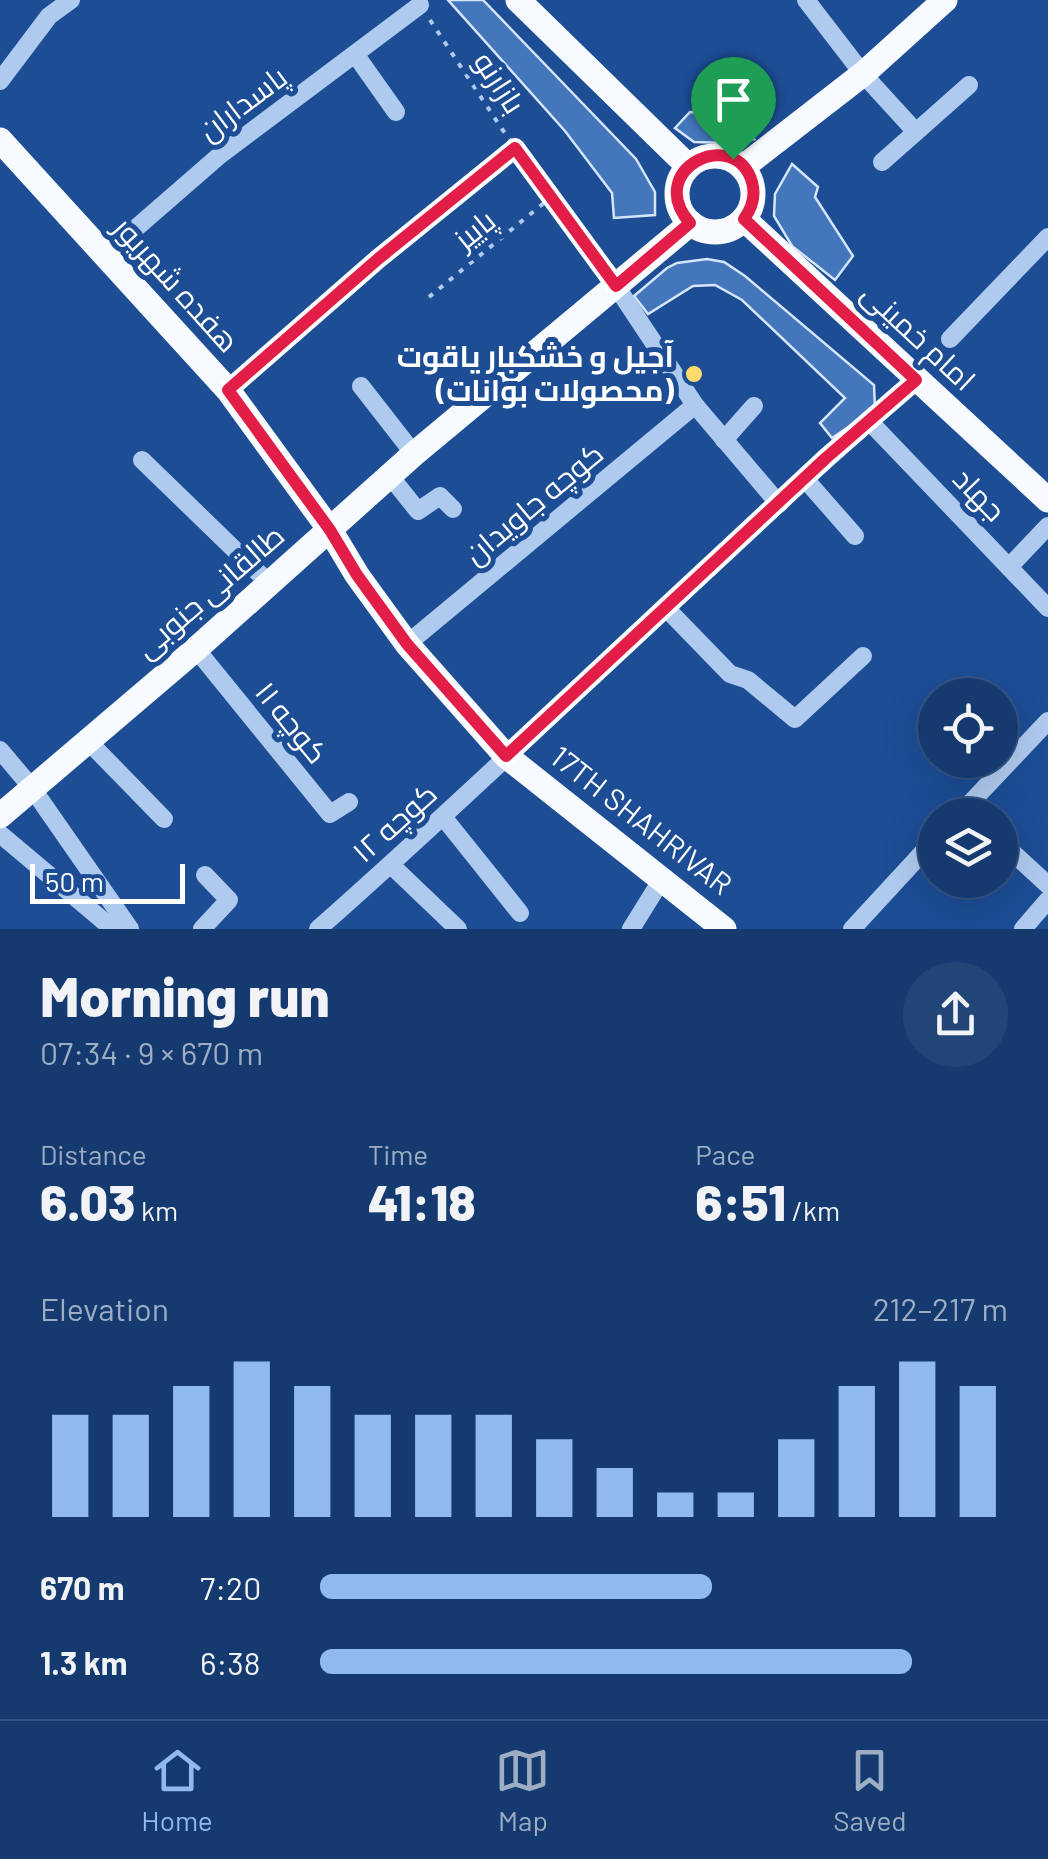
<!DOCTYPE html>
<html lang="en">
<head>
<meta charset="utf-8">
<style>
  body { margin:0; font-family:Barlow,Cairo,sans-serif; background:#224578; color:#f1f3f6; height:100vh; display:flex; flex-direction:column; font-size:38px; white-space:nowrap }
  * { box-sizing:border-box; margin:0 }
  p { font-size:32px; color:#9dadc3 }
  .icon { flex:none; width:55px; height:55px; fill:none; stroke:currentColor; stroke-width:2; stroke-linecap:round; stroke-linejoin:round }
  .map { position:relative; height:929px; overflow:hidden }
  .panel { display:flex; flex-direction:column; background:#153a70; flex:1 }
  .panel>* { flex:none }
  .tools { position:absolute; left:918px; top:678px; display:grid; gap:20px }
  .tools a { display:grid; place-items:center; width:100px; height:100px; border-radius:50%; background:#153a70; box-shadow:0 10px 40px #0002,0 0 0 2px #345483; font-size:50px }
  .scale { position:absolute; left:30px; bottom:25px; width:155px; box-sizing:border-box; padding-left:10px; border:5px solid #fff; border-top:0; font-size:28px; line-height:35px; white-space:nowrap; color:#fff; -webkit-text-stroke:8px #1c4d95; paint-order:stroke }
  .pin { position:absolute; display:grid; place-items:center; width:85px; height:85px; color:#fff; margin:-102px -42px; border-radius:50% 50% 50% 0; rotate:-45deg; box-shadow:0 0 10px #0007 }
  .pin .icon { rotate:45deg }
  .round { display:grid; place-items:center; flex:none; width:105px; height:105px; border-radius:52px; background:#224578 }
  .overview { display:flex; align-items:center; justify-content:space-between; height:170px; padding:0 40px }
  h1 { font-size:55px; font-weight:800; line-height:75px }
  .figures { display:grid; grid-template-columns:repeat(3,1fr); gap:15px; height:170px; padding:10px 40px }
  .figures div { display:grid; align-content:center }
  .figures b { font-size:50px; font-weight:800 }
  .figures small { font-size:28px; font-weight:400 }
  .figures p { font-size:28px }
  .chart { height:280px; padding:20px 40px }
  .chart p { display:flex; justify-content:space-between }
  .chart svg { width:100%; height:180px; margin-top:10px; stroke:#90b9f0; stroke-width:6 }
  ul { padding:0 40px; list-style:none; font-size:32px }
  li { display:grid; grid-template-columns:160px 120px 1fr; align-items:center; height:75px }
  li i { height:25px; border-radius:12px; background:#90b9f0 }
  .menu { display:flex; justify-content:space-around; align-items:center; height:140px; border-top:2px solid #345483; background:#153a70; font-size:28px; color:#9dadc3 }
  .menu a { display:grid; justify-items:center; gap:5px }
  .menu .current { color:#90b9f0 }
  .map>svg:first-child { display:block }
  .building { fill:#4476bc; stroke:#d5e5fb; stroke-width:2.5 }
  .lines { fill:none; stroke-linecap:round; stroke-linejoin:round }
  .path { stroke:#afcaef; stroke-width:4; stroke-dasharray:5 8; stroke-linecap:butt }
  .minor { stroke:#afcaef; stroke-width:18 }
  .major { stroke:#f7faff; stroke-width:25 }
  .route-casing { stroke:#fff; stroke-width:20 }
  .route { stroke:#e11d48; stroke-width:12 }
  .poi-dot { fill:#ffda6d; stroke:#1c4d95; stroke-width:4 }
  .labels { text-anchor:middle; stroke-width:10; stroke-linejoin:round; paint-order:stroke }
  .street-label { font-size:30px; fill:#fff; stroke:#1c4d95 }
  .poi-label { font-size:30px; font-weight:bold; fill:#fff; stroke:#1c4d95; text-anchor:end }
</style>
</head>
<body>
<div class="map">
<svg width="1048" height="929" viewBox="0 0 1048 929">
  <rect width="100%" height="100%" fill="#1c4d95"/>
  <g class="building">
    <polygon points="448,0 483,0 636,159 655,192 655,215 614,218 612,193 565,131"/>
    <polygon points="690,112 734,113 754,139 730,143 694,142 675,128"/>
    <polygon points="792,164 818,187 815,197 853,256 835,280 792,246 774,216 775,194"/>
    <polygon points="707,259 724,262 745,276 874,385 875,409 832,438 820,423 845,398 742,300 715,285 693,286 648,314 634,296 667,268 677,263"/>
  </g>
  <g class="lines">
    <g class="path">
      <polyline points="430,20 502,129 602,267"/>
      <polyline points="429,297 550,198"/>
      <polyline points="244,377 378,259 515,148"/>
    </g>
    <g class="minor">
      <polyline points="806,0 863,74 916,132 969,85"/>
      <polyline points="355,54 396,112"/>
      <polyline points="0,81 49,16 71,0"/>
      <polyline points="882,162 916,132"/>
      <polyline points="105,255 220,155 420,5"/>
      <polyline points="616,286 695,405 779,504"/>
      <polyline points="950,339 1048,237"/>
      <polyline points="361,386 414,454"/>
      <polyline points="869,421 1048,608"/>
      <polyline points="724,440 754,406"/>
      <polyline points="142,460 269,583"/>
      <polyline points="390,476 418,511 440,496 453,509"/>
      <polyline points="805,479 855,536"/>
      <polyline points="1009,567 1048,526"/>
      <polyline points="666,608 730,674 748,680 795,719 863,656"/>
      <polyline points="407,644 695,405"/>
      <polyline points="196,649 330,814 349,802"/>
      <polyline points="87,740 164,819"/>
      <polyline points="0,750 32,788 130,929"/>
      <polyline points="959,815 1048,721"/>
      <polyline points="444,818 520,913"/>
      <polyline points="0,834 113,929"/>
      <polyline points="1000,841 1048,885"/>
      <polyline points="391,865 458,929"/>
      <polyline points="202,929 229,900 205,875"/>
      <path d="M318 929C521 750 712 558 916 380"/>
      <polyline points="631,929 662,879"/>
      <polyline points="852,929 935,839"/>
      <polyline points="1023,929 1048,900"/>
    </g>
    <g class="major">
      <polyline points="518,0 688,166"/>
      <polyline points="0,140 228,390 330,530 357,575 407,644 506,756 724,929"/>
      <circle cx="715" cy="194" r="38"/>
      <polyline points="743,167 863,74 945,0"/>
      <polyline points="744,219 1048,500"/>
      <polyline points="0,816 196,649 414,454 691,223"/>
    </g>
  </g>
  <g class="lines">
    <defs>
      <path id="route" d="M515 148 616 286 690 223C643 169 735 125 752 182 756 196 752 208 744 219L916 380 826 458 506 756 407 644 357 575 330 530 228 390 378 259Z"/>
    </defs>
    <use href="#route" class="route-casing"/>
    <use href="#route" class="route"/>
  </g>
  <circle class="poi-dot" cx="694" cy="374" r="10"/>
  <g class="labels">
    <g class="street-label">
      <text transform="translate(499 83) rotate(57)" y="10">بازارنو</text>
      <text transform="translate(243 104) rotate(-37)" y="10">پاسداران</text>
      <text transform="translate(475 230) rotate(-39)" y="10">پاییز</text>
      <text transform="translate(176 285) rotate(48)" y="10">هفده شهریور</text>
      <text transform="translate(918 337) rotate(43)" y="10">امام خمینی</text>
      <text transform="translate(979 495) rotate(46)" y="10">جهاد</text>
      <text transform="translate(534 504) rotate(-40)" y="10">کوچه جاویدان</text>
      <text transform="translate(210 592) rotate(-41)" y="10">طالقانی جنوبی</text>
      <text transform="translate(291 723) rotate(51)" y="10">کوچه ۱۱</text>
      <text transform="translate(641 821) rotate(38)" y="10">17TH SHAHRIVAR</text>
      <text transform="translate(395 823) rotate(-42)" y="10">کوچه ۱۲</text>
    </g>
    <g class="poi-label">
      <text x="674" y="367">آجیل و خشکبار یاقوت<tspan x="674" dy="34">(محصولات بوانات)</tspan></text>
    </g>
  </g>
</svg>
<div class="tools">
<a><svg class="icon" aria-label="locate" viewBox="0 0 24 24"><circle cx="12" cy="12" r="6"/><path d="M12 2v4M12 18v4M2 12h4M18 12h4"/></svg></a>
<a><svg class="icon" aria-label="layers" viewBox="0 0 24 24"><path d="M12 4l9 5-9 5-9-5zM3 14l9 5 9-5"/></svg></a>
</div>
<div class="scale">50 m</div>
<div class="pin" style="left:733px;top:159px;background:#1e9e55"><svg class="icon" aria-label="arrive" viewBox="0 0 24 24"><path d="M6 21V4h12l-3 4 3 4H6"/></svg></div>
</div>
<section class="panel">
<div class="overview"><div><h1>Morning run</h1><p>07:34 · 9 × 670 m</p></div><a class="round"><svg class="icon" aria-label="share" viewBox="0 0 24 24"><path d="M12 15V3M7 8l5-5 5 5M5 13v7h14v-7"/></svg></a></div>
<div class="figures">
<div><p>Distance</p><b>6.03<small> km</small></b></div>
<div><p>Time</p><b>41:18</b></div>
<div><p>Pace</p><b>6:51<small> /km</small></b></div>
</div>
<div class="chart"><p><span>Elevation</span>212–217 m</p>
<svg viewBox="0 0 160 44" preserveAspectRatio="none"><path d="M5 44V19M15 44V19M25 44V12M35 44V6M45 44V12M55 44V19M65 44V19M75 44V19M85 44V25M95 44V32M105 44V38M115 44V38M125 44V25M135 44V12M145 44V6M155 44V12"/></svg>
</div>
<ul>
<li><b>670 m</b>7:20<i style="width:57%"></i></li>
<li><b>1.3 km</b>6:38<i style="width:86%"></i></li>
</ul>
</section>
<nav class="menu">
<a class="current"><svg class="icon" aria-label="home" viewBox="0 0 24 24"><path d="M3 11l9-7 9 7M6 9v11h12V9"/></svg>Home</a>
<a><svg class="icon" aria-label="map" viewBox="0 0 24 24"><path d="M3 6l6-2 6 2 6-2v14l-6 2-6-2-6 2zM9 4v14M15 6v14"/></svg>Map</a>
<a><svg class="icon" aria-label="saved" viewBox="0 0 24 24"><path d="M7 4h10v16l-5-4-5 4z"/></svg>Saved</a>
</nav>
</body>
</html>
